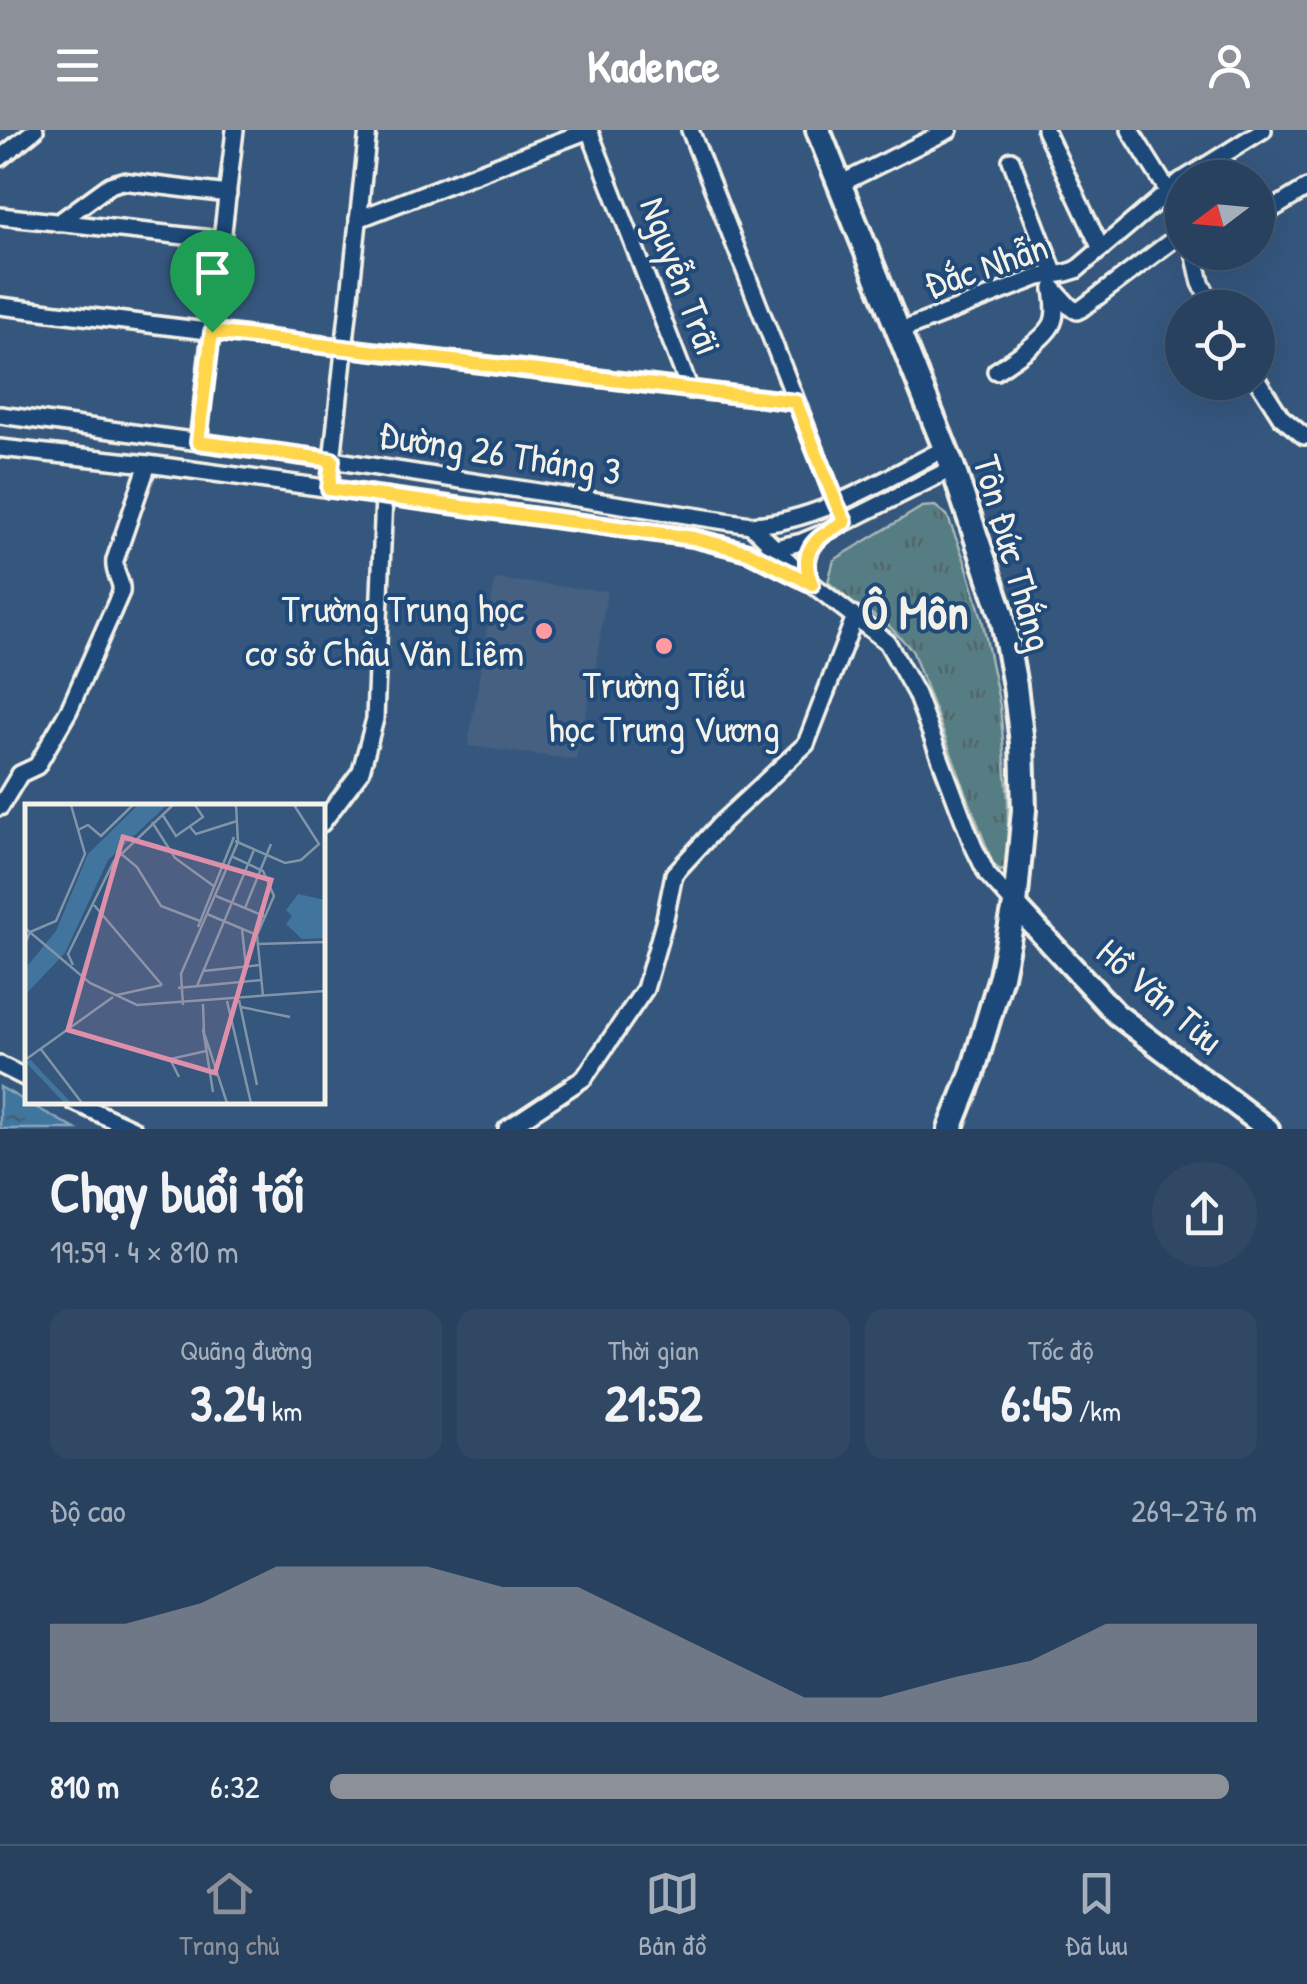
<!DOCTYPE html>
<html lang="vi">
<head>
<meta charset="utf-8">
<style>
  body { margin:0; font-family:"Patrick Hand",sans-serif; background:#304864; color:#f1f3f6; height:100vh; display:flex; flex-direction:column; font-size:38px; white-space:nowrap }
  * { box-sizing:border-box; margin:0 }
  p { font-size:32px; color:#a5afbc }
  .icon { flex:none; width:55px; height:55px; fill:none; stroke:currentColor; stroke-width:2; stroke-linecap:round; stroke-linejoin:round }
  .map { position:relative; height:999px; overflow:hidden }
  .details { display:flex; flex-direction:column; background:#28415e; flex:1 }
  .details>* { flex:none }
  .needle { width:65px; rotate:254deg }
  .controls { position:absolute; left:1165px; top:30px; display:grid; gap:20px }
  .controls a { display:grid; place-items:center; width:110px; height:110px; border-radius:50%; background:#28415e; box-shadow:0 10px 40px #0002,0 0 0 2px #445a73; font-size:50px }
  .pin { position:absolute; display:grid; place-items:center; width:85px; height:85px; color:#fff; margin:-102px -42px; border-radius:50% 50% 50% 0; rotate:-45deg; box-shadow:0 0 10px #0007 }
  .pin .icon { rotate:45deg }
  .round { display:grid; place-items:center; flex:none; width:105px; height:105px; border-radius:52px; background:#304864 }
  .overview { display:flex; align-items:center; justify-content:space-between; height:170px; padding:0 50px }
  h1 { font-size:55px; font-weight:700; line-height:75px }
  .metrics { display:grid; grid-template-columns:repeat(3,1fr); gap:15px; height:170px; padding:10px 50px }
  .metrics div { display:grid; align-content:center; border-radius:20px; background:#304864; text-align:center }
  .metrics b { font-size:50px; font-weight:700 }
  .metrics small { font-size:28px; font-weight:400 }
  .metrics p { font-size:28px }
  .chart { height:280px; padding:20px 50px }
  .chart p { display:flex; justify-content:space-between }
  .chart svg { width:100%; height:180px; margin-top:10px; fill:#8c9099; opacity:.7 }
  ul { padding:0 50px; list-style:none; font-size:32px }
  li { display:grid; grid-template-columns:160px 120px 1fr; align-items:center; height:75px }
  li i { height:25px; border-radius:12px; background:#8c9099 }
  header { display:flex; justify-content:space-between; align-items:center; height:130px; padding:0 50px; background:#8c9099; color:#fff; font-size:45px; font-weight:700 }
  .menu { display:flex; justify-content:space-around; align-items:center; height:140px; border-top:2px solid #445a73; background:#28415e; font-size:28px; color:#a5afbc }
  .menu a { display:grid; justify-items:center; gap:5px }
  .menu .on { color:#8c9099 }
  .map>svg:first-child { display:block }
  .built { fill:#446080 }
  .park { fill:url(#park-tufts); stroke:#a6b7b6; stroke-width:2.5 }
  .water { fill:url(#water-ripples); stroke:#89a7bc; stroke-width:2.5 }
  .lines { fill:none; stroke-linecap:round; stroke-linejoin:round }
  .minor-casing { stroke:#f4f1e8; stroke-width:22 }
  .major-casing { stroke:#f4f1e8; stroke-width:28 }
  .highway-casing { stroke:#f4f1e8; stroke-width:30 }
  .minor { stroke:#1f4a7a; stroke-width:15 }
  .major { stroke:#1f4a7a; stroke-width:20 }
  .highway { stroke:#1f4a7a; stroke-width:22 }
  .route-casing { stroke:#fff; stroke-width:20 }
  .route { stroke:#ffd54a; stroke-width:12 }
  .poi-dot { fill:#ff9aa2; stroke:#1f4a7a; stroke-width:4 }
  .labels { text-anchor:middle; stroke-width:8; stroke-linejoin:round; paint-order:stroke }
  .street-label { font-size:38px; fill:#f4f1e8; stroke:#1f4a7a }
  .poi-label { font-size:38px; fill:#f4f1e8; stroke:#1f4a7a; text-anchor:end }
  .district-label { font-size:48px; font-weight:bold; fill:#f4f1e8; stroke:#1f4a7a }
  .inset-river { fill:none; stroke:#41759e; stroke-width:5 }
  .inset-road { fill:none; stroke:#8195a8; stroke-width:2.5 }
  .view { fill:#de8fa9; fill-opacity:0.15; stroke:#de8fa9; stroke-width:5 }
  .inset-edge { fill:none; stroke:#f4f1e8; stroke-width:5 }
</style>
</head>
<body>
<header><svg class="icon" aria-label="menu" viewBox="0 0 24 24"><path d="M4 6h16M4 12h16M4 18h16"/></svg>Kadence<svg class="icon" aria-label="person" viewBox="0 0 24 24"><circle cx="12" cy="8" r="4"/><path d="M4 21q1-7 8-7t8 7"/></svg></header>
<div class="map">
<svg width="1307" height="999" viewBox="0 0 1307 999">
  <defs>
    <pattern id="park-tufts" width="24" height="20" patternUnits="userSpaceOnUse" patternTransform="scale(2.5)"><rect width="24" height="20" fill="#577d83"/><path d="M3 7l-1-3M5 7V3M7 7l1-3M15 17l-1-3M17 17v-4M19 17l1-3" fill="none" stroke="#516568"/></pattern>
    <pattern id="water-ripples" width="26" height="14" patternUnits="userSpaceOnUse" patternTransform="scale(2.5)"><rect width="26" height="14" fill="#41759e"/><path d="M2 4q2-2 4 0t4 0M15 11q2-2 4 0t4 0" fill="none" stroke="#455e72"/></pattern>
  </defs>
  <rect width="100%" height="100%" fill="#35577e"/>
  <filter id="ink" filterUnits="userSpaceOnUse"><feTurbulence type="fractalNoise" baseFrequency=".01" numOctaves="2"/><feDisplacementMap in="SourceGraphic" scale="20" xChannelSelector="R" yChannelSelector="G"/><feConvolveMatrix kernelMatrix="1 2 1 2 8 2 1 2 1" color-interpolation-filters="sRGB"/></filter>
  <g filter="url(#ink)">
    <polygon class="built" points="495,449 607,461 595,541 576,630 468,616"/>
    <polygon class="park" points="935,376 947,385 966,434 982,489 1000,576 1008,667 1008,738 1001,741 993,734 912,520 886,493 851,472 828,452 834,430 922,377"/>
    <polygon class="water" points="0,957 75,999 0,999"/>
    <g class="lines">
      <defs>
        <g id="minor">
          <polyline points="589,0 690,260"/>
          <polyline points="690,0 836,373 845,392"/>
          <polyline points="1045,0 1101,119"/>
          <polyline points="1130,0 1168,61"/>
          <polyline points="0,28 35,0"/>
          <polyline points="1011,30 1055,145"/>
          <polyline points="1186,48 1263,0"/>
          <polyline points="840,54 949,0"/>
          <polyline points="0,86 222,110"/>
          <polyline points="1258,88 1307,58"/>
          <polyline points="358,89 589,0"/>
          <polyline points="58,93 110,55 122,51 228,64"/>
          <polyline points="1194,122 1201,153 1214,178"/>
          <polyline points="1053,158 1069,176 1077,181 1081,179 1182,103"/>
          <polyline points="0,176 796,272"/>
          <polyline points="900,201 1039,147 1066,143 1076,140 1182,50"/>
          <path d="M996 241C1011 231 1047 208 1053 192 1057 182 1054 169 1053 159"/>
          <polyline points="1258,251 1281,287 1304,306 1307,306"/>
          <path d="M0 285 332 330 751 395C819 392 886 348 946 318"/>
          <polyline points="198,312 235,0"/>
          <polyline points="0,318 148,334 693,408 748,422 812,454"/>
          <polyline points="329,359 368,0"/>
          <polyline points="751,395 812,454 887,512 916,564 973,715 987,744 1015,775"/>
          <polyline points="767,420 802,412 826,402 953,338"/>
          <path d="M810 451C803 433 808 417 822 405"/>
          <path d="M0 677 20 644 37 636 69 580 121 462C123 450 113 445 115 430L148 334"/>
          <polyline points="322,693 361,641 375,589 384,366"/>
          <polyline points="0,935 28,949"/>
          <polyline points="74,972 133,999"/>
          <polyline points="507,999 584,948 645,859 664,793 674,744 723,691 806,614 854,489"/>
        </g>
        <polyline id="major" points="1015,775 1116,884 1268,999"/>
        <polyline id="highway" points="818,0 953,338 1002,485 1015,556 1022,613 1024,680 1015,775 1001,846 972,944 950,999"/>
      </defs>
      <use href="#minor" class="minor-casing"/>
      <use href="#major" class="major-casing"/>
      <use href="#highway" class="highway-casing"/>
      <use href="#minor" class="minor"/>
      <use href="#major" class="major"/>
      <use href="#highway" class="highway"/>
    </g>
  </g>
  <g class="lines" filter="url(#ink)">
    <defs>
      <path id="route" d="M212 202 796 272 836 373 845 392C817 406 797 420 812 454L748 422 693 408 329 359 332 330 198 312Z"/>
    </defs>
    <use href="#route" class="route-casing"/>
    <use href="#route" class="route"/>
  </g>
  <g class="poi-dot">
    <circle cx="544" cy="501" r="10"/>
    <circle cx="664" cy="516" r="10"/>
  </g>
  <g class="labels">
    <g class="street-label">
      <text transform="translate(986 136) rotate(-19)" y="13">Đắc Nhẫn</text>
      <text transform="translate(681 146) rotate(69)" y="13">Nguyễn Trãi</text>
      <text transform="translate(500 323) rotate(9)" y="13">Đường 26 Tháng 3</text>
      <text transform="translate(1013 423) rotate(74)" y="13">Tôn Đức Thắng</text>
      <text transform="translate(1160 866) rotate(41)" y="13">Hồ Văn Tửu</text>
    </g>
    <g class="poi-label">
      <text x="524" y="492">Trường Trung học<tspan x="524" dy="44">cơ sở Châu Văn Liêm</tspan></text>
      <text x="664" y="568" text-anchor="middle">Trường Tiểu<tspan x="664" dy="44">học Trưng Vương</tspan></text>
    </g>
    <g class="district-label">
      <text x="915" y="499">Ô Môn</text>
    </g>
  </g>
  <g transform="translate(25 674)">
    <rect width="300" height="300" fill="#35577e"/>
    <path d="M113 1H142L83 56 40 149 0 191V165L31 127 63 50ZM273 90 300 96V134L277 135 261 120 267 112 261 106Z" fill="#41759e"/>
    <path class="inset-river" d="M3 257 43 299"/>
    <path class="inset-road" d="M137 10 151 32 178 13 170 1M127 18 150 54 190 83M165 23 171 30 212 17M53 26 63 21 76 32 108 1M210 37 260 59 276 56 294 40 269 1M95 49 112 63 136 102 175 117M208 53 238 67 249 92 232 131 238 192M191 92 239 112M69 101 137 181M220 104 246 40M182 110 232 131M173 123 209 33M0 124 65 179 112 201 300 187M217 125 221 163M0 140 5 128 31 117 60 50 46 1M233 140 300 138M48 161 43 150 89 57 148 1M178 167 235 161M172 182 229 46M153 184 237 176M92 191 137 181M214 196 232 281M202 197 226 299M178 200 179 229 202 299M158 201 156 170 213 38 211 1M216 203 265 213M178 225 188 288M15 244 57 299M0 256 88 193M154 273 145 255 181 247"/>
    <path class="view" d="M98 33 246 76 190 269 43 226Z"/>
    <rect width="300" height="300" class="inset-edge"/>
  </g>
</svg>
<div class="controls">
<a><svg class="needle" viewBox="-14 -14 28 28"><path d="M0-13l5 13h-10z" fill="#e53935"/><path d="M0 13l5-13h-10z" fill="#a5afbc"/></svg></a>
<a><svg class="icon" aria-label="locate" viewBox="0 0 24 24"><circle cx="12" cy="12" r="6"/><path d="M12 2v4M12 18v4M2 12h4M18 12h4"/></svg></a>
</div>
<div class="pin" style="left:212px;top:202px;background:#1e9e55"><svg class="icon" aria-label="arrive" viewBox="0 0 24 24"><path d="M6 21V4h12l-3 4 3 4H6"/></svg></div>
</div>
<section class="details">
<div class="overview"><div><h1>Chạy buổi tối</h1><p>19:59 · 4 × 810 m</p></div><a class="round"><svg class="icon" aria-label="share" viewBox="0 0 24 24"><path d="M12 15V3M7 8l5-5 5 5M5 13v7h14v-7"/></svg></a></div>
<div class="metrics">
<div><p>Quãng đường</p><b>3.24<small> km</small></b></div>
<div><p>Thời gian</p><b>21:52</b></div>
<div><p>Tốc độ</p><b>6:45<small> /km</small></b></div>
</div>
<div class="chart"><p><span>Độ cao</span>269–276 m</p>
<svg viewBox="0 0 160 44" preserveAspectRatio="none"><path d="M0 44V20L10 20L20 15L30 6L40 6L50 6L60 11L70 11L80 20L90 29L100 38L110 38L120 33L130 29L140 20L150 20L160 20V44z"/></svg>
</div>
<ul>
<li><b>810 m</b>6:32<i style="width:97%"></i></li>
</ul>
</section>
<nav class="menu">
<a class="on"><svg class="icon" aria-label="home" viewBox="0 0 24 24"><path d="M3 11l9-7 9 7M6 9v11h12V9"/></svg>Trang chủ</a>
<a><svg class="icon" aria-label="map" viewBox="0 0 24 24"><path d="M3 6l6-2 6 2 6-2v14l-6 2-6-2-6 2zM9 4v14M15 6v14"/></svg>Bản đồ</a>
<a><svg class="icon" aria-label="saved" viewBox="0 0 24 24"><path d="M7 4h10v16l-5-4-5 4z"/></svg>Đã lưu</a>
</nav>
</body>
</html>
